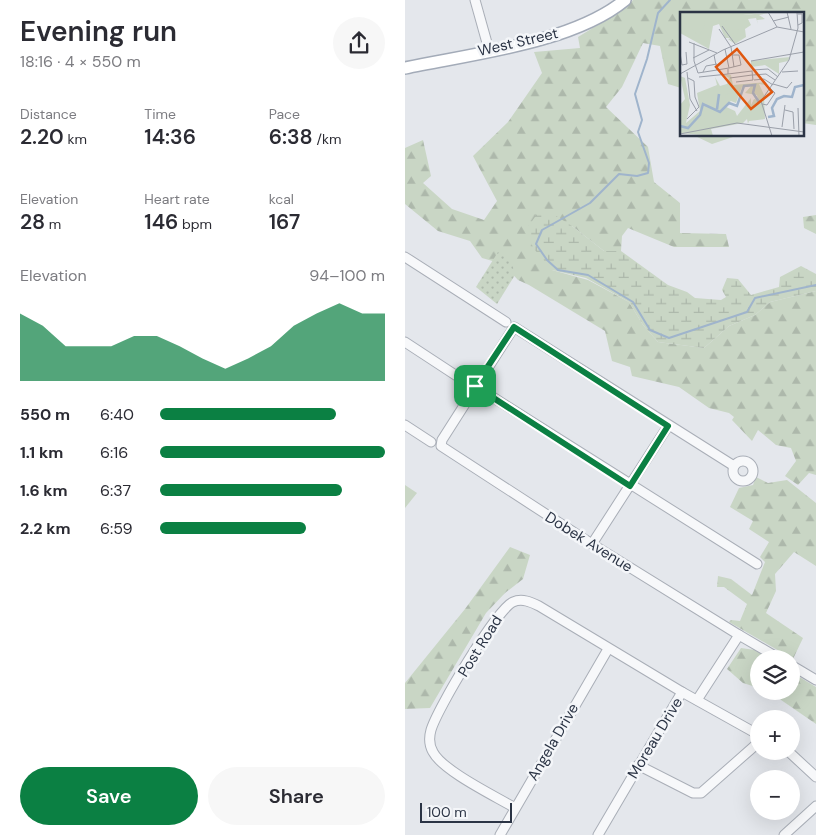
<!DOCTYPE html>
<html lang="en">
<head>
<meta charset="utf-8">
<style>
  body { margin:0; font-family:"DM Sans",sans-serif; background:#f7f7f7; color:#2b2b33; height:100vh; display:flex; flex-direction:column; font-size:19px; white-space:nowrap }
  * { box-sizing:border-box; margin:0 }
  p { font-size:16px; color:#7c7c81 }
  .icon { flex:none; width:28px; height:28px; fill:none; stroke:currentColor; stroke-width:2; stroke-linecap:round; stroke-linejoin:round }
  .map { position:relative; flex:1; overflow:hidden }
  .sheet { display:flex; flex-direction:column; background:#fff; width:405px }
  .sheet>* { flex:none }
  .controls { position:absolute; left:345px; top:650px; display:grid; gap:10px }
  .controls a { display:grid; place-items:center; width:50px; height:50px; border-radius:50%; background:#fff; box-shadow:0 5px 20px #0002; font-size:25px }
  .scale { position:absolute; left:15px; bottom:12px; width:92px; box-sizing:border-box; padding-left:5px; border:2px solid #2b3445; border-top:0; font-size:14px; line-height:18px; white-space:nowrap; color:#2b3445; -webkit-text-stroke:4px #f4f6f9; paint-order:stroke }
  .pin { position:absolute; display:grid; place-items:center; width:42px; height:42px; color:#fff; margin:-21px; border-radius:10px; box-shadow:0 2px 8px #0006 }
  .round { display:grid; place-items:center; flex:none; width:52px; height:52px; border-radius:26px; background:#f7f7f7 }
  .head { display:flex; align-items:center; justify-content:space-between; height:85px; padding:0 20px }
  h1 { font-size:28px; font-weight:600; line-height:38px }
  .figures { display:grid; grid-template-columns:repeat(3,1fr); gap:8px; height:85px; padding:5px 20px }
  .figures div { display:grid; align-content:center }
  .figures b { font-size:21px; font-weight:600 }
  .figures small { font-size:14px; font-weight:400 }
  .figures p { font-size:14px }
  .chart { height:140px; padding:10px 20px }
  .chart p { display:flex; justify-content:space-between }
  .chart svg { width:100%; height:90px; margin-top:5px; fill:#0b8043; opacity:.7 }
  .action { display:flex; gap:10px; margin-top:auto; padding:10px 20px }
  .action a { flex:1; height:58px; border-radius:30px; background:#0b8043; color:#fff; font-size:20px; font-weight:600; line-height:58px; text-align:center }
  .action a+a { background:#f7f7f7; color:#2b2b33 }
  ul { padding:0 20px; list-style:none; font-size:16px }
  li { display:grid; grid-template-columns:80px 60px 1fr; align-items:center; height:38px }
  li i { height:12px; border-radius:6px; background:#0b8043 }
  main { display:flex; flex:1; min-height:0 }
  .map>svg:first-child { display:block }
  .forest { fill:url(#forest-firs) }
  .wetland { fill:url(#wetland-marsh) }
  .park { fill:url(#park-dots) }
  .lines { fill:none; stroke-linecap:round; stroke-linejoin:round }
  .stream { stroke:#9fb4cc; stroke-width:2 }
  .minor-casing { stroke:#a9aeb7; stroke-width:11 }
  .major-casing { stroke:#a3abb8; stroke-width:14 }
  .minor { stroke:#f7f8fa; stroke-width:9 }
  .major { stroke:#fff; stroke-width:11 }
  .route-casing { stroke:#fff; stroke-width:10 }
  .route { stroke:#0b8043; stroke-width:6 }
  .labels { text-anchor:middle; stroke-width:5; stroke-linejoin:round; paint-order:stroke }
  .street-label { font-size:15px; fill:#2b3445; stroke:#f4f6f9 }
  .inset-river { fill:none; stroke:#9fb4cc; stroke-width:2.5 }
  .inset-road { fill:none; stroke:#9a9fa9; stroke-width:1 }
  .view { fill:#df570f; fill-opacity:0.15; stroke:#df570f; stroke-width:2.5 }
  .inset-edge { fill:none; stroke:#2b3445; stroke-width:2.5 }
</style>
</head>
<body>
<main>
<section class="sheet">
<div class="head"><div><h1>Evening run</h1><p>18:16 · 4 × 550 m</p></div><a class="round"><svg class="icon" aria-label="share" viewBox="0 0 24 24"><path d="M12 15V3M7 8l5-5 5 5M5 13v7h14v-7"/></svg></a></div>
<div class="figures">
<div><p>Distance</p><b>2.20<small> km</small></b></div>
<div><p>Time</p><b>14:36</b></div>
<div><p>Pace</p><b>6:38<small> /km</small></b></div>
</div>
<div class="figures">
<div><p>Elevation</p><b>28<small> m</small></b></div>
<div><p>Heart rate</p><b>146<small> bpm</small></b></div>
<div><p>kcal</p><b>167</b></div>
</div>
<div class="chart"><p><span>Elevation</span>94–100 m</p>
<svg viewBox="0 0 160 44" preserveAspectRatio="none"><path d="M0 44V11L10 17L20 27L30 27L40 27L50 22L60 22L70 27L80 33L90 38L100 33L110 27L120 17L130 11L140 6L150 11L160 11V44z"/></svg>
</div>
<ul>
<li><b>550 m</b>6:40<i style="width:78%"></i></li>
<li><b>1.1 km</b>6:16<i style="width:100%"></i></li>
<li><b>1.6 km</b>6:37<i style="width:81%"></i></li>
<li><b>2.2 km</b>6:59<i style="width:65%"></i></li>
</ul>
<div class="action"><a>Save</a><a>Share</a></div>
</section>
<div class="map">
<svg width="411" height="835" viewBox="0 0 411 835">
  <defs>
    <pattern id="forest-firs" width="22" height="20" patternUnits="userSpaceOnUse" patternTransform="scale(1.25)"><rect width="22" height="20" fill="#c9d6c5"/><path d="M5 1l3.5 6h-7zM16 11l3.5 6h-7z" fill="#adb8ab"/></pattern>
    <pattern id="wetland-marsh" width="20" height="14" patternUnits="userSpaceOnUse" patternTransform="scale(1.25)"><rect width="20" height="14" fill="#c9d6c5"/><path d="M1 5h8M5 5V1M11 12h8M15 12V8" fill="none" stroke="#adb8ab"/></pattern>
    <pattern id="park-dots" width="8" height="8" patternUnits="userSpaceOnUse" patternTransform="scale(1.25)"><rect width="8" height="8" fill="#c9d6c5"/><path d="M2 2h.1M6 6h.1" fill="none" stroke="#adb8ab" stroke-width="1.8" stroke-linecap="round"/></pattern>
  </defs>
  <rect width="100%" height="100%" fill="#e4e7ec"/>
  <g class="forest">
    <polygon points="228,0 411,0 411,125 397,123 397,14 276,14 276,88 263,84 255,46 238,43 217,87 201,107 243,147 249,182 275,203 275,233 321,234 324,247 269,247 223,228 217,236 216,251 199,251 167,226 147,270 183,280 224,302 238,325 253,342 299,348 324,326 350,315 365,302 411,291 411,475 404,473 393,485 380,476 391,461 386,448 371,445 353,430 347,441 327,420 329,417 324,413 304,408 274,387 227,376 225,367 207,361 200,331 124,285 113,280 98,264 77,258 65,241 33,231 0,204 0,148 18,140 26,176 18,183 47,209 79,220 92,201 68,156 103,122 137,73 129,52 175,48 173,37 222,7"/>
    <polygon points="288,135 334,135 307,144"/>
    <polygon points="411,215 411,234 399,228 398,217"/>
    <polygon points="351,477 363,483 382,480 411,503 411,566 389,552 370,574 371,591 361,613 398,638 388,659 324,622 326,620 335,621 342,604 319,587 312,587 313,576 326,579 347,595 360,562 355,557 364,542 344,529 348,521 325,507 334,488 348,485"/>
    <polygon points="0,485 12,493 0,508"/>
    <polygon points="105,547 125,555 118,579 100,593 81,613 25,708 0,709 0,683 60,609"/>
    <polygon points="336,648 350,650 364,659 354,659 354,688 338,683 322,669"/>
    <polygon points="386,672 411,687 411,724 363,691 386,691"/>
  </g>
  <polygon class="wetland" points="137,207 167,226 199,251 216,251 263,285 282,292 290,298 316,300 321,297 317,290 322,278 333,279 346,295 374,287 375,277 396,266 411,274 411,291 365,302 350,315 324,326 299,348 253,342 238,325 224,302 181,278 147,270 129,249 120,231"/>
  <polygon class="park" points="93,252 106,260 110,275 92,304 71,287"/>
  <g class="lines">
    <polyline class="stream" points="265,0 253,13 242,59 230,94 237,120 233,132 244,163 243,173 232,176 214,174 185,203 137,230 131,244 142,260 153,270 183,275 228,302 245,330 264,338 342,312 350,298 411,285"/>
    <defs>
      <g id="minor">
        <polyline points="70,0 84,50"/>
        <polyline points="0,257 101,322"/>
        <polyline points="0,342 64,384"/>
        <polyline points="70,386 352,564"/>
        <polyline points="0,425 26,442"/>
        <circle cx="338" cy="471" r="10"/>
        <polyline points="329,466 109,327 37,440 36,446 187,544 334,635"/>
        <polyline points="187,544 263,426"/>
        <polyline points="386,665 411,680"/>
        <polyline points="292,700 334,635 375,659"/>
        <polyline points="383,751 411,777"/>
        <polyline points="233,765 288,793 296,793 354,742"/>
        <path d="M110 808C90 796 38 771 28 752 24 745 24 737 26 730 32 709 91 610 108 602 117 598 126 602 134 606L277 692"/>
        <polyline points="95,835 203,649"/>
        <polyline points="193,835 277,692 354,735"/>
        <polyline points="379,835 411,806"/>
      </g>
      <path id="major" d="M0 68C66 54 168 43 220 0"/>
    </defs>
    <use href="#minor" class="minor-casing"/>
    <use href="#major" class="major-casing"/>
    <use href="#minor" class="minor"/>
    <use href="#major" class="major"/>
  </g>
  <g class="lines">
    <defs>
      <polygon id="route" points="109,327 263,426 225,486 70,386"/>
    </defs>
    <use href="#route" class="route-casing"/>
    <use href="#route" class="route"/>
  </g>
  <g class="labels">
    <g class="street-label">
      <text transform="translate(113 42) rotate(-13)" y="5">West Street</text>
      <text transform="translate(184 542) rotate(32)" y="5">Dobek Avenue</text>
      <text transform="translate(75 646) rotate(-58)" y="5">Post Road</text>
      <text transform="translate(250 738) rotate(-59)" y="5">Moreau Drive</text>
      <text transform="translate(148 742) rotate(-60)" y="5">Angela Drive</text>
    </g>
  </g>
  <g transform="translate(275 12)">
    <rect width="124" height="124" fill="#e4e7ec"/>
    <path d="M0 0H87L63 3 65 16 54 26H45L39 12 33 14 29 37 0 21Z" fill="#c9d6c5"/>
    <path d="M56 0H62V3L88 1 79 3 85 7 77 8 78 12 76 6 68 7 71 13 65 17 66 25 55 32 48 27 54 25 48 21 58 22 59 17 48 18 43 11ZM110 45 108 49 99 51V62L85 53 71 55V49ZM44 63H51L53 73 86 70V73L79 72 84 83 85 107 69 109 68 112 67 107 63 111 31 117 33 124 0 121V93L5 87 0 64 5 66 10 93 6 111 20 99 17 81 37 73 35 65 40 74 47 72 49 66ZM73 72 65 81 77 83 78 88 74 87 71 93V86L57 104 55 99 44 94 51 89 56 91 62 75Z" fill="#c9d6c5" fill-rule="evenodd"/>
    <path d="M11 0H26L30 4 27 7 23 4 25 13 19 24 3 9Z" fill="#c9d6c5"/>
    <path d="M49 72 50 81 45 83 47 113 26 117 23 89H19L18 81Z" fill="#c9d6c5"/>
    <path class="inset-river" d="M37 97 39 82M88 105 94 104 92 96 97 87 104 84 112 85 115 75 124 73M0 114 8 116 20 103 23 92 40 100 49 91 57 94 64 74 75 73 73 81 79 90"/>
    <path class="inset-road" d="M88 0 97 15M107 0 111 17M118 2H122V11L118 13M93 9 109 5M42 14 55 32M39 17 51 35 54 55M9 30 37 41M14 31V49L18 61 37 58 34 43M0 41 2 53 7 52 6 40M13 46 29 38M71 49 124 40M49 56 61 53 59 43H52M37 58 49 56 45 37M72 58 88 57 98 65M7 60 10 87 17 99M23 60 26 54 37 52M102 60 118 59M0 62 43 38 97 15 124 20M48 62 72 59 73 68 56 70M73 63 86 62 95 68M19 65 48 62V57M50 66 72 63M74 68 84 67 93 73M93 72 107 76 112 70M82 92 87 93 95 81 90 76M118 96 119 124M105 98 113 100 114 117M7 107 19 95 15 85 14 69 8 66M102 115 105 93M0 122 57 111 124 120M92 124 81 89 109 48 118 16 117 0"/>
    <path class="view" d="M57 37 92 80 71 97 36 55Z"/>
    <rect width="124" height="124" class="inset-edge"/>
  </g>
</svg>
<div class="controls">
<a><svg class="icon" aria-label="layers" viewBox="0 0 24 24"><path d="M12 4l9 5-9 5-9-5zM3 14l9 5 9-5"/></svg></a>
<a>+</a>
<a>−</a>
</div>
<div class="scale">100 m</div>
<div class="pin" style="left:70px;top:386px;background:#1e9e55"><svg class="icon" aria-label="arrive" viewBox="0 0 24 24"><path d="M6 21V4h12l-3 4 3 4H6"/></svg></div>
</div>
</main>
</body>
</html>
